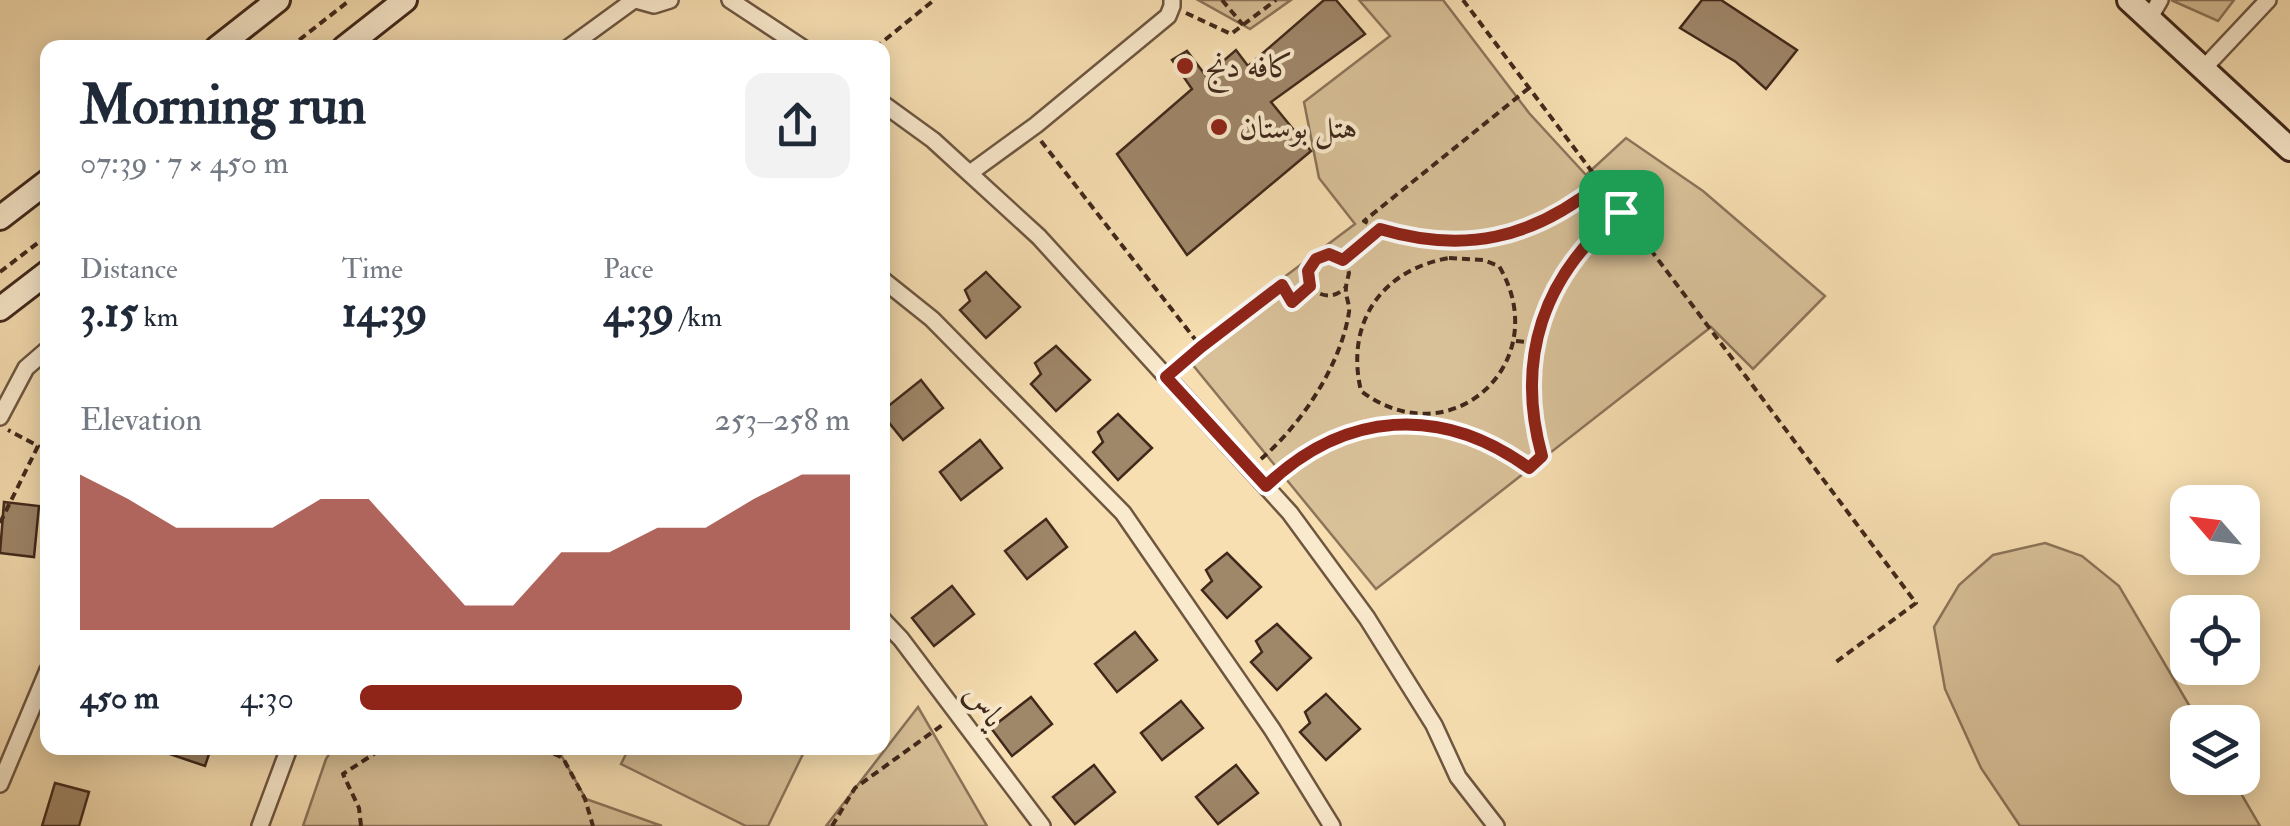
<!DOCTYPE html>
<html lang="en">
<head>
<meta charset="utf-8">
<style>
  body { margin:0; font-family:"IM FELL Double Pica",Amiri,serif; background:#f2f2f3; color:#1f2937; height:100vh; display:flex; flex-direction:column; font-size:38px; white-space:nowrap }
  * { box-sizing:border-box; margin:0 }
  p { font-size:32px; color:#747a83 }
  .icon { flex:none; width:55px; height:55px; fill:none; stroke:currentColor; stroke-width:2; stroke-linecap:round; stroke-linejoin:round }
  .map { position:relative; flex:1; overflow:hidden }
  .sheet { position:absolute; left:40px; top:40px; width:850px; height:715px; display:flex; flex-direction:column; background:#fff; border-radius:20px; box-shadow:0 5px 25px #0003 }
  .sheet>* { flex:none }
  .needle { width:65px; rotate:298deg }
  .controls { position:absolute; left:2170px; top:485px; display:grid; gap:20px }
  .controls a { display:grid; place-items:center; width:90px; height:90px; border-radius:20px; background:#fff; box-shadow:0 5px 25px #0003; font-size:50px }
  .pin { position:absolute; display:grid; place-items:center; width:85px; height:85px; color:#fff; margin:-42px; border-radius:20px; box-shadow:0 5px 15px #0006 }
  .round { display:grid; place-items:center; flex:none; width:105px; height:105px; border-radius:20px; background:#f2f2f3 }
  .headline { display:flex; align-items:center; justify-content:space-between; height:170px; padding:0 40px }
  h1 { font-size:55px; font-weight:800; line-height:75px }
  .figures { display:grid; grid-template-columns:repeat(3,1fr); gap:15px; height:170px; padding:10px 40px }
  .figures div { display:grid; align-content:center }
  .figures b { font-size:42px; font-weight:800 }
  .figures small { font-size:28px; font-weight:400 }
  .figures p { font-size:28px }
  .chart { height:280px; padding:20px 40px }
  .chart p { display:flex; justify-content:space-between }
  .chart svg { width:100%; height:180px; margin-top:10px; fill:#8f2418; opacity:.7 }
  ul { padding:0 40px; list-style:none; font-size:32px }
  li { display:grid; grid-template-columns:160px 120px 1fr; align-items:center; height:75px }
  li i { height:25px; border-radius:12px; background:#8f2418 }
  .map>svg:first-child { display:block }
  .green { fill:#d8c098; stroke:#8c745a; stroke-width:2.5 }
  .building { fill:#9f876a; stroke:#40281b; stroke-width:2.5 }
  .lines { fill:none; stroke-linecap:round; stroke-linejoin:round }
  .street-casing { stroke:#6e5641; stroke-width:20 }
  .secondary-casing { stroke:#40281b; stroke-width:28 }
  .path { stroke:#40281b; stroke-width:4; stroke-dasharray:8 5; stroke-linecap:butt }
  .street { stroke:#faeacd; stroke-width:15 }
  .secondary { stroke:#faeacd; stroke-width:22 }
  .route-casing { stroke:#fff; stroke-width:20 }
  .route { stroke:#8f2418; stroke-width:12 }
  .poi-dot { fill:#8f2418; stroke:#faeacd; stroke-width:4 }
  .labels { text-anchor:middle; stroke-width:8; stroke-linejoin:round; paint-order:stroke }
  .poi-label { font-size:32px; fill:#40281b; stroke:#faeacd; text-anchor:start }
  .street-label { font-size:32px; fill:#40281b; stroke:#faeacd }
</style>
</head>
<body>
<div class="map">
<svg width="2290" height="826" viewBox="0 0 2290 826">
  <rect width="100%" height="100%" fill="#f7dfb2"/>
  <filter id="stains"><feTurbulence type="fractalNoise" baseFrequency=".002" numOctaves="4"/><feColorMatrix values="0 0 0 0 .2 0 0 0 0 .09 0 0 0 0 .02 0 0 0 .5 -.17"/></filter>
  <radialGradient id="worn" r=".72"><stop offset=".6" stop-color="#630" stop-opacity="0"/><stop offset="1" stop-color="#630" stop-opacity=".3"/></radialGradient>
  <g class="green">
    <polygon points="1198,0 1291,0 1250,29"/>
    <polygon points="1359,0 1443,0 1529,113 1586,175 1626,138 1703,191 1825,296 1753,369 1711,327 1376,589 1183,353 1355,224 1319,178 1304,102 1390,36"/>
    <polygon points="2171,0 2234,0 2218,21"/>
    <polygon points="2045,543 2082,556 2119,586 2199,722 2188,722 2188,778 2232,778 2260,826 2020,826 1981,768 1945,689 1934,627 1959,585 1993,555"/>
    <polygon points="918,707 987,826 826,826"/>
    <polygon points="333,748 557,748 586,799 662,826 303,826 326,759"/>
    <polygon points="629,748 793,748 803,754 768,826 746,826 621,764"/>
  </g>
  <g class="building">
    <polygon points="1324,0 1336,0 1365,34 1271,102 1311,151 1187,255 1117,154 1192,89 1172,60 1187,51 1206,76 1236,50 1248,66"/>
    <polygon points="1702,0 1721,0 1797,50 1766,89 1736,62 1680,28"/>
    <polygon points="986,272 1020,307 986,338 960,310 970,301 965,290"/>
    <polygon points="1056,346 1090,380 1056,411 1031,384 1041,374 1035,363"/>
    <polygon points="921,380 943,408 903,440 882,414 882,411"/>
    <polygon points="1118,414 1152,448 1118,480 1093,452 1103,442 1098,432"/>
    <polygon points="980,440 1002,468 961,500 940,472"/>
    <polygon points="4,502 39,506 34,557 0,553"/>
    <polygon points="1046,519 1067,547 1027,579 1005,551"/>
    <polygon points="1227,553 1261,587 1227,618 1202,590 1212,581 1206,570"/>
    <polygon points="952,586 974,614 934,646 912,618"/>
    <polygon points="1277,624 1311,658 1277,690 1251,662 1262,652 1256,641"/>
    <polygon points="1135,632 1157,660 1117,692 1095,664"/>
    <polygon points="1326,694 1360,729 1326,760 1300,732 1310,723 1305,712"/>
    <polygon points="1031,697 1052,724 1012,756 991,728"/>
    <polygon points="1181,701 1203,728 1162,760 1141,733"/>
    <polygon points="159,748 211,748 205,766 158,750"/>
    <polygon points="1094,765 1115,792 1075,824 1053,797"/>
    <polygon points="1236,765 1258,793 1218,824 1196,797"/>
    <polygon points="55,783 89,792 79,826 42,826"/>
  </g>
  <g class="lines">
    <defs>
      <g id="street">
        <polyline points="636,0 654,5 670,0"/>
        <polyline points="730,0 803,48"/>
        <polyline points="2149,19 2160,0"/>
        <polyline points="568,48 634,0"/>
        <polyline points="2203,69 2268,0"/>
        <polyline points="882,103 933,140 1039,237 1290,513 1367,618 1434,725 1458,777 1496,826"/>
        <polyline points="970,173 1036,125 1168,16 1172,6 1172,0"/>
        <polyline points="882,279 932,319 1123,513 1272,729 1332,826"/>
        <polyline points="0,417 26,368 48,349"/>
        <polyline points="882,619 901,639 1042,826"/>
        <polyline points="0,784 48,670"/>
        <polyline points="260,826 289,748"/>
      </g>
      <g id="secondary">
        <polyline points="2129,0 2290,149"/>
        <polyline points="217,48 278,0"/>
        <polyline points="344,48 405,0"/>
        <polyline points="0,218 48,181"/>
        <polyline points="0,309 48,272"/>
      </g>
    </defs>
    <use href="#street" class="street-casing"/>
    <use href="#secondary" class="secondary-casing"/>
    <g class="path">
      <polyline points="1222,0 1243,25"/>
      <polyline points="1463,0 1916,603 1836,662"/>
      <polyline points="1186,13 1231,34 1276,0"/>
      <polyline points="289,48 350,0"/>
      <polyline points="875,48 934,0"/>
      <path d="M1529 88 1364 221C1410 246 1461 246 1510 232 1520 229 1531 228 1541 223 1562 214 1582 199 1600 184"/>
      <polyline points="1041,141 1201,347"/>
      <path d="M1449 258 1483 260 1499 266C1556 362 1451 459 1361 391 1345 323 1381 270 1449 258Z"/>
      <polyline points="1343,260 1380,229"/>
      <polyline points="0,272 48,235"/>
      <polyline points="1516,341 1536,343"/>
      <polyline points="1177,367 1282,285 1292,302 1309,287"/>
      <path d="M1261 459C1301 425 1341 365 1349 312 1350 304 1345 296 1346 288 1346 283 1348 278 1349 273 1345 259 1336 254 1322 255L1311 264 1308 279 1315 291C1326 298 1336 297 1346 287"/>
      <path d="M1278 474C1353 407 1451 411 1529 468L1542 456C1515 360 1543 275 1621 212"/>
      <polyline points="0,523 38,446 8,430"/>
      <polyline points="542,748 563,758 585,799 593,826"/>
      <polyline points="361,826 359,808 343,774 383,748"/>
      <polyline points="832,826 855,788 945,723"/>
    </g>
    <use href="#street" class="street"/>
    <use href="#secondary" class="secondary"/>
  </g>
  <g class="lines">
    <defs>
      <path id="route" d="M1600 184 1621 212C1543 275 1515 359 1542 456L1529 468C1441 404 1344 411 1266 486L1166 377 1201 347 1282 285 1292 302 1310 286 1308 271 1316 259 1329 254 1343 260 1380 229C1464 254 1532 239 1600 184Z"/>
    </defs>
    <use href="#route" class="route-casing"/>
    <use href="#route" class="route"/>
  </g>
  <g class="poi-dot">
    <circle cx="1185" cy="66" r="10"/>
    <circle cx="1219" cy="127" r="10"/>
  </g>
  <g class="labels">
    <g class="poi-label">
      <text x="1205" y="77">کافه دنج</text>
      <text x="1239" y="138">هتل بوستان</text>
    </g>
    <g class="street-label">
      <text transform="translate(985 705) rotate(53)" y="11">یاس</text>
    </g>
  </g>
  <rect width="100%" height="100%" filter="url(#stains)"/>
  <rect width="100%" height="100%" fill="url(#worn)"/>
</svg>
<div class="controls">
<a><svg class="needle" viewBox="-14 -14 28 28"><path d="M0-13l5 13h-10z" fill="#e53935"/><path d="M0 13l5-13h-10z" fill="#747a83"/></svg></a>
<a><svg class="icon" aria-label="locate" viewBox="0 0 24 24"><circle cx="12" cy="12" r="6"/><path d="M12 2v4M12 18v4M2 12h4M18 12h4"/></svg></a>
<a><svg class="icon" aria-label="layers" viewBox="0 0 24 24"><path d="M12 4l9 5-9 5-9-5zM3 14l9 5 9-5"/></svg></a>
</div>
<div class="pin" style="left:1621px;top:212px;background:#1e9e55"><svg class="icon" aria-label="arrive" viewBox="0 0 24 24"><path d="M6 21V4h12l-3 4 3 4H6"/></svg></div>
<section class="sheet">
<div class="headline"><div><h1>Morning run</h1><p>07:39 · 7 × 450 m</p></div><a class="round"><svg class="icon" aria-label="share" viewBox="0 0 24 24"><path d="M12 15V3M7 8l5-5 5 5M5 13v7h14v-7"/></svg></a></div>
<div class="figures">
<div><p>Distance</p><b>3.15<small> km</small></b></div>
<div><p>Time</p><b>14:39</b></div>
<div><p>Pace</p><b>4:39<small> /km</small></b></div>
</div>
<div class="chart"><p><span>Elevation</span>253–258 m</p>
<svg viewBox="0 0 160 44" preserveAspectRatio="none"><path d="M0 44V6L10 12L20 19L30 19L40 19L50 12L60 12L70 25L80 38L90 38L100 25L110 25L120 19L130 19L140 12L150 6L160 6V44z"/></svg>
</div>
<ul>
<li><b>450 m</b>4:30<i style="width:78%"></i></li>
</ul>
</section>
</div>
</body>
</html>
